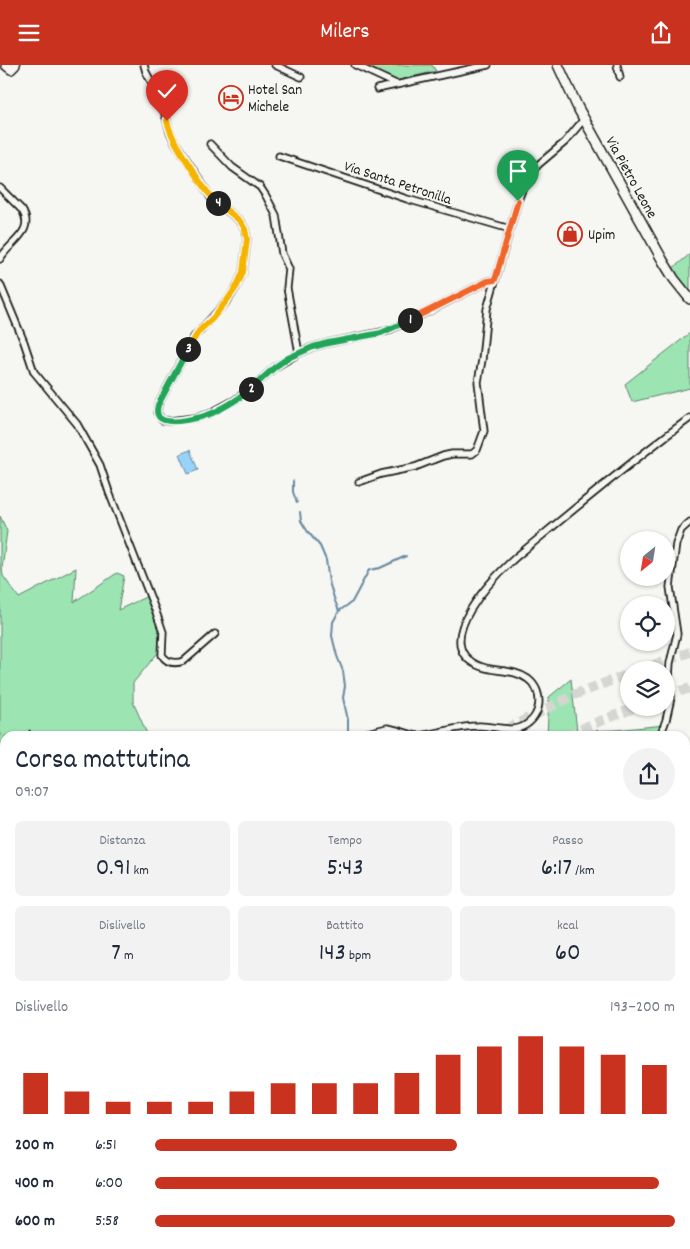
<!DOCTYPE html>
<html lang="it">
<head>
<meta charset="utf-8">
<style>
  body { margin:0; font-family:Dekko,sans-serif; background:#f2f2f3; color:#1f2937; height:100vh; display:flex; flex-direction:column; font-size:19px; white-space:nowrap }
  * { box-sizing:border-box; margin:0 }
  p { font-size:16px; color:#747a83 }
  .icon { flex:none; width:28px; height:28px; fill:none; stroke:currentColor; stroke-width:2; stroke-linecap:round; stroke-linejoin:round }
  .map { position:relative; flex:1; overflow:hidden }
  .side { position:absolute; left:0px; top:666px; width:690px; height:519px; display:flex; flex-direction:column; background:#fff; border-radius:15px 15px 0 0; box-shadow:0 1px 4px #0004 }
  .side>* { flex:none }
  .needle { width:32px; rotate:210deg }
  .buttons { position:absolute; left:620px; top:466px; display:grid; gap:10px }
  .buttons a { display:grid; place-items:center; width:55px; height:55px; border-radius:50%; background:#fff; box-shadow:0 1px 4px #0004; font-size:25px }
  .pin { position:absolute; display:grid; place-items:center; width:42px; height:42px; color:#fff; margin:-51px -21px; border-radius:50% 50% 50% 0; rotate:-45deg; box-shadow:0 0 5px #0007 }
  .pin .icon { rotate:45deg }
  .km { position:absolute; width:25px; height:25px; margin:-12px; border-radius:50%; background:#222; color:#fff; font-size:14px; line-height:25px; text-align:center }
  .round { display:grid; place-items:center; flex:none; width:52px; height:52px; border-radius:26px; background:#f2f2f3 }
  .overview { display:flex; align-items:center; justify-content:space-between; height:85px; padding:0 15px }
  h1 { font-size:28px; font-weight:600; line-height:38px }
  .stats { display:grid; grid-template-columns:repeat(3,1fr); gap:8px; height:85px; padding:5px 15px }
  .stats div { display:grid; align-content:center; border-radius:8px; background:#f2f2f3; text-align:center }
  .stats b { font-size:25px; font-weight:600 }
  .stats small { font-size:14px; font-weight:400 }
  .stats p { font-size:14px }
  .chart { height:140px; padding:10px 15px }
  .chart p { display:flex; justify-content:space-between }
  .chart svg { width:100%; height:90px; margin-top:5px; stroke:#c8321e; stroke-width:6 }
  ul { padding:0 15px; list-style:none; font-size:16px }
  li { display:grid; grid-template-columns:80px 60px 1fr; align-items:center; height:38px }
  li i { height:12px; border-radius:6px; background:#c8321e }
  header { display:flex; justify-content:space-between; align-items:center; height:65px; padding:0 15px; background:#c8321e; color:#fff; font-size:22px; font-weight:600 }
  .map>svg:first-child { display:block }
  .green { fill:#9ce5b3; stroke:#5c8068 }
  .water { fill:#98d2f8; stroke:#6689a0 }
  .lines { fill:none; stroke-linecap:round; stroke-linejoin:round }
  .stream { stroke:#6689a0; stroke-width:2 }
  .trunk-tunnel { stroke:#d5d5d2; stroke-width:10; stroke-dasharray:10 5; stroke-linecap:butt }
  .minor-casing { stroke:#1c1c1c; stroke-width:9 }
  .secondary-casing { stroke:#1c1c1c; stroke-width:12 }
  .minor { stroke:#f6f6f2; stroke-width:5.5 }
  .secondary { stroke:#f6f6f2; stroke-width:9 }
  .rail { stroke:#1c1c1c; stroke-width:2; stroke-dasharray:8 4; stroke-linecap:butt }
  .split-1-casing { stroke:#fff; stroke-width:10 }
  .split-2-casing { stroke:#fff; stroke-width:10 }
  .split-3-casing { stroke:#fff; stroke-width:10 }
  .split-4-casing { stroke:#fff; stroke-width:10 }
  .split-5-casing { stroke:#fff; stroke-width:10 }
  .split-1 { stroke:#f0652b; stroke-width:6 }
  .split-2 { stroke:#22a559; stroke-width:6 }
  .split-3 { stroke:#22a559; stroke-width:6 }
  .split-4 { stroke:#f5b400; stroke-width:6 }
  .split-5 { stroke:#f5b400; stroke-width:6 }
  .labels { text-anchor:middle; stroke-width:4; stroke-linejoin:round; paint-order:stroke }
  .poi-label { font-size:15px; fill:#1c1c1c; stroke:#f6f6f2; text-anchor:start }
  .street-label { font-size:15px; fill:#1c1c1c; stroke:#f6f6f2 }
</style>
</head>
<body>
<header><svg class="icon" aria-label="menu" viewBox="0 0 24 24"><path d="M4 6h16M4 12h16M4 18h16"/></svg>Milers<svg class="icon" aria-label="share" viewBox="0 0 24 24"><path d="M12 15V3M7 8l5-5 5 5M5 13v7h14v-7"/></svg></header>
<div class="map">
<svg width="690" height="1184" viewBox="0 0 690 1184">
  <rect width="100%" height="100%" fill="#f6f6f2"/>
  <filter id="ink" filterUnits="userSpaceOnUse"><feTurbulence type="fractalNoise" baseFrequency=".02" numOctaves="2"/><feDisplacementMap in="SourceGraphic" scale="10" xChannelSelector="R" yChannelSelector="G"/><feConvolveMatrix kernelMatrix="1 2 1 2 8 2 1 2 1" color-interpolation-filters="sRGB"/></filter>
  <g filter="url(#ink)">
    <g class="green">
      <polygon points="365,0 432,0 436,6 395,16 364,1"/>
      <polygon points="690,189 690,226 672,204"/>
      <polygon points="690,268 690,323 632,337 625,319"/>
      <polygon points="0,451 7,466 2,503 3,511 19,533 76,503 74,537 117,508 124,511 118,545 150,530 163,567 162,584 156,590 133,618 133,637 148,671 5,671 5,956 0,958"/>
      <polygon points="571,614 577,666 615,665 665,660 660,671 547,671 549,632"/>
      <polygon points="178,1180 461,1180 448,1184 178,1184"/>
    </g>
    <polygon class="water" points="190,385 198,405 188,409 180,389"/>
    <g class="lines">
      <g class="stream">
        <polyline points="293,416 293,427 297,438"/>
        <polyline points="300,447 301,456 308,467 320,481 326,495 329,517 335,536 339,546 333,557 332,571 337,591 343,606 345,621 343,633 348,655 348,666"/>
        <polyline points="339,546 352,537 369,505 380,503 406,491"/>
        <polyline points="0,712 2,714"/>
        <polyline points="5,720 5,721"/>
        <polyline points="442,1180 444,1184"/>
      </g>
      <g class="trunk-tunnel">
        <polyline points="639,605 690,587"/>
        <polyline points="666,631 690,623"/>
        <polyline points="493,671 576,629 629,609"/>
        <polyline points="568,671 590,660 637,642"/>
        <polyline points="0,1028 5,1024"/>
        <polyline points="0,1072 5,1067"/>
      </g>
      <defs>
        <g id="minor">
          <polyline points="144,0 146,7 161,35 170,67 175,77 208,128 211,133 240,156 245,164 247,174 243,207 237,221 228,235 194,272 158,340 157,348 162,355 169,356 195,353 209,349 235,335 252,323 275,302 299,288 313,282 328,278 387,266 425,248 488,216 495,215"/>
          <polyline points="275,0 301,12"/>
          <polyline points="355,0 396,19"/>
          <polyline points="617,0 620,12"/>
          <polyline points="377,24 488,0"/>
          <polyline points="210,79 232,102 260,122 266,131 276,150 282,189 289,204 287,223 299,288"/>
          <polyline points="279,91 407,134 510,164"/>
          <path d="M0 123 22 145C36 167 9 177 0 194"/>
          <path d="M0 219 24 277 34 307 77 359 100 400 109 427 156 547 163 567 162 590C167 598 175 599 184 596L215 569"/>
          <polyline points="359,417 381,409 415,402 443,391 452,389 472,389 477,385 484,366 478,317 482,295 487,244 518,136 522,125 530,108 539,99 565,77 584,54"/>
          <path d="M355 671 387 663C397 664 407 669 417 671 438 669 457 661 478 661 491 660 506 667 519 663 541 656 546 628 528 614 513 603 493 608 477 600 429 577 495 511 516 492 573 445 630 397 690 353"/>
          <polyline points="660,671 666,655 671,633 669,614 670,598 677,569 670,522 676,479 681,465 690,457"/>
          <polyline points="0,1016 5,1022"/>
          <polyline points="128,1180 131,1184"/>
          <polyline points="633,1184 633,1180"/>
        </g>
        <g id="secondary">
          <polyline points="6,0 11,4 15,0"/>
          <polyline points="558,0 578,43 663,196 674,214 690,234"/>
        </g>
      </defs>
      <use href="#minor" class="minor-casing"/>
      <use href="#secondary" class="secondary-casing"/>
      <use href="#minor" class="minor"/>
      <use href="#secondary" class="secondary"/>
      <g class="rail">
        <polyline points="27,671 30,665"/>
        <polyline points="0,722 5,713"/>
      </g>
    </g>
  </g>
  <g class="lines" filter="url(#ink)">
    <defs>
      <polyline id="split-1" points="410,255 488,216 495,215 518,136"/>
      <polyline id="split-2" points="251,324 275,302 288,293 313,282 328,278 381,268 410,255"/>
      <path id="split-3" d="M188 284 158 340C157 344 156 348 159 352 167 362 204 352 215 347 227 341 240 333 251 324"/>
      <polyline id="split-4" points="188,284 199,266 213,253 228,234 237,221 243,207 247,174 245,164 240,156 218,138"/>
      <path id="split-5" d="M167 56C172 75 183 90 193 106 201 118 207 129 218 138"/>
    </defs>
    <use href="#split-1" class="split-1-casing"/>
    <use href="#split-2" class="split-2-casing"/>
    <use href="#split-3" class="split-3-casing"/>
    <use href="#split-4" class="split-4-casing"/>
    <use href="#split-5" class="split-5-casing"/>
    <use href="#split-1" class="split-1"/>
    <use href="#split-2" class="split-2"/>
    <use href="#split-3" class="split-3"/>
    <use href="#split-4" class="split-4"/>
    <use href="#split-5" class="split-5"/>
  </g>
  <defs>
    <symbol id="hotel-ring" viewBox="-11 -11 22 22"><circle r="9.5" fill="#f6f6f2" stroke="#c8321e" stroke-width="1.5"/><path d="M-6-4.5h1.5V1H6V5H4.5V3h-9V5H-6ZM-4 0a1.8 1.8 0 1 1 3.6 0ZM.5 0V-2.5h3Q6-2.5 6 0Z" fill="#c8321e"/></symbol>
    <symbol id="shop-ring" viewBox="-11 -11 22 22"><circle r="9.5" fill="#f6f6f2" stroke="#c8321e" stroke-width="1.5"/><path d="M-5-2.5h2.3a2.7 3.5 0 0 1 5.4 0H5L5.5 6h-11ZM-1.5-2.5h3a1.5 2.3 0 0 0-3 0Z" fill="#c8321e"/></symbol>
  </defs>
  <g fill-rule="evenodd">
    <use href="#hotel-ring" x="217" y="19" width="28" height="28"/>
    <use href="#shop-ring" x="556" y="155" width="28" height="28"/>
  </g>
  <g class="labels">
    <g class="poi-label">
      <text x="248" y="29">Hotel San<tspan x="248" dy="17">Michele</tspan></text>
      <text x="588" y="174">Upim</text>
    </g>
    <g class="street-label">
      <text transform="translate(632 112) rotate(61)" y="5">Via Pietro Leone</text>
      <text transform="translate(398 117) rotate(18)" y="5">Via Santa Petronilla</text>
    </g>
  </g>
</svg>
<div class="buttons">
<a><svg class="needle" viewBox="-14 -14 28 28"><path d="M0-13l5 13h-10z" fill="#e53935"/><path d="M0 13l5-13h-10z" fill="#747a83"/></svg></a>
<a><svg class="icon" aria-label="locate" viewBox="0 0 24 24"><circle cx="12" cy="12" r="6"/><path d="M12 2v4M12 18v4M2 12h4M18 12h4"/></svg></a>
<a><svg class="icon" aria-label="layers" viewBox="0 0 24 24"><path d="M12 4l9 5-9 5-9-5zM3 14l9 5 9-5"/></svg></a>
</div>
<div class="pin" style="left:518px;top:136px;background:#1e9e55"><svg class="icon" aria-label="arrive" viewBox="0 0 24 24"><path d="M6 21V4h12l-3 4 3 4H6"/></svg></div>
<div class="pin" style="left:167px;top:56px;background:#d93025"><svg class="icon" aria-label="check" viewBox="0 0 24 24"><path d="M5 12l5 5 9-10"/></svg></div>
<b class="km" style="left:410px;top:255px">1</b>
<b class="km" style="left:251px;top:324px">2</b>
<b class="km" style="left:188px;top:284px">3</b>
<b class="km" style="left:218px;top:138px">4</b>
<section class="side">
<div class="overview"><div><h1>Corsa mattutina</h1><p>09:07</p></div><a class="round"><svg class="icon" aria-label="share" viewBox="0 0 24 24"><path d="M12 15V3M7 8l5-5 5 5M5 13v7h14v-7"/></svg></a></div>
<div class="stats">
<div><p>Distanza</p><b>0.91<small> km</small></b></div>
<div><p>Tempo</p><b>5:43</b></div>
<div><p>Passo</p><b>6:17<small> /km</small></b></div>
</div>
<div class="stats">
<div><p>Dislivello</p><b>7<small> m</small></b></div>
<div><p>Battito</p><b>143<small> bpm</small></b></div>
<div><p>kcal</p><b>60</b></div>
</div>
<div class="chart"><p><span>Dislivello</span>193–200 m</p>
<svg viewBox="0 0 160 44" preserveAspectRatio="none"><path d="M5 44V24M15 44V33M25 44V38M35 44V38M45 44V38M55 44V33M65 44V29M75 44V29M85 44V29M95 44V24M105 44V15M115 44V11M125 44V6M135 44V11M145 44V15M155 44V20"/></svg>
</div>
<ul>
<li><b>200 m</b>6:51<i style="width:58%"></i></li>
<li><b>400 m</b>6:00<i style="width:97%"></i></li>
<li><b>600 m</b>5:58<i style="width:100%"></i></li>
</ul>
</section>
</div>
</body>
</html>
